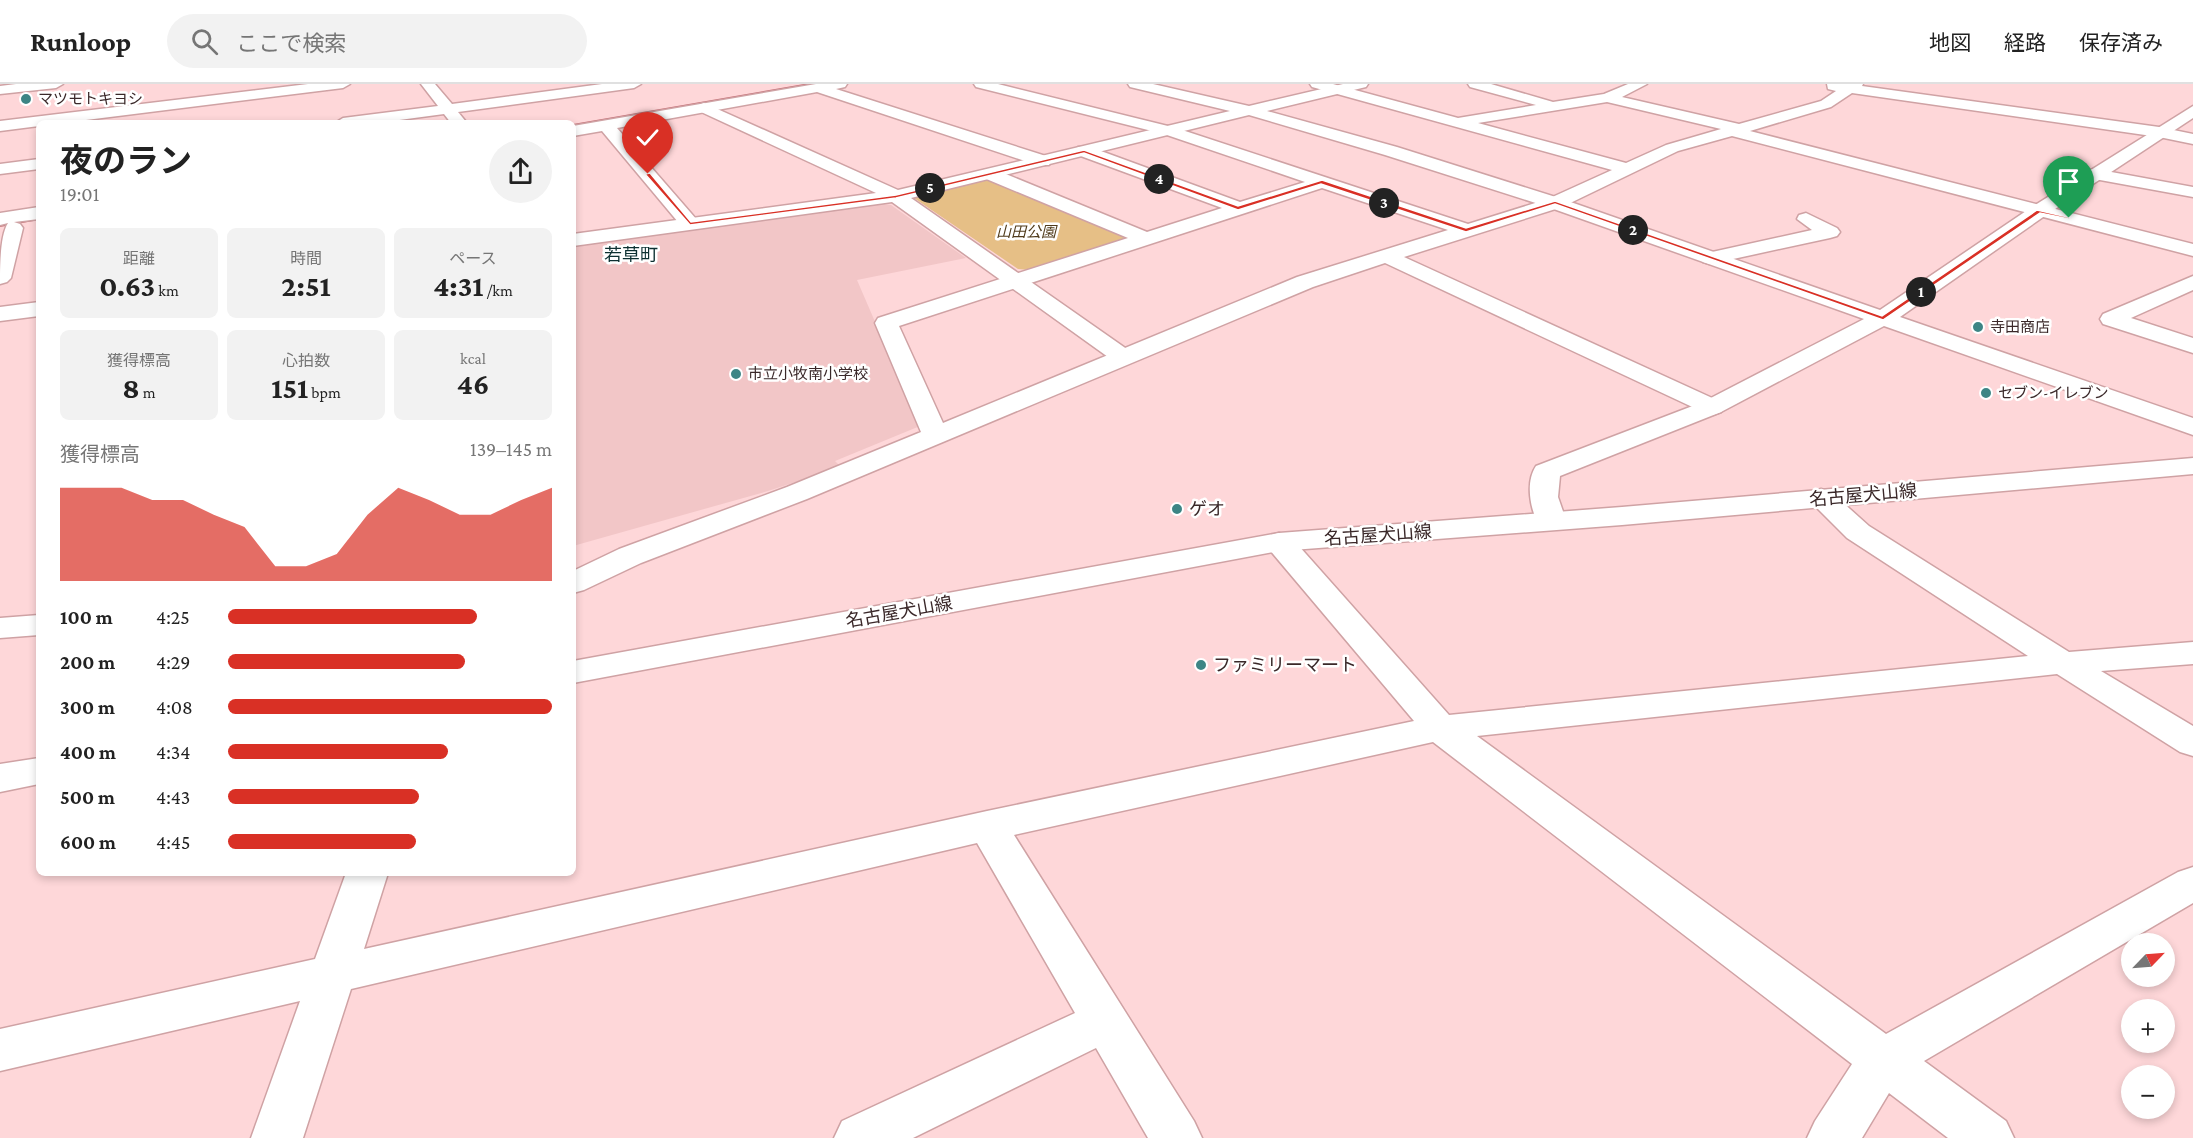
<!DOCTYPE html>
<html lang="ja">
<head>
<meta charset="utf-8">
<style>
  body { margin:0; font-family:"Crimson Pro","Noto Sans JP",serif; background:#f2f2f2; color:#222; height:100vh; display:flex; flex-direction:column; font-size:22px; white-space:nowrap }
  * { box-sizing:border-box; margin:0 }
  p { font-size:20px; color:#767676 }
  .icon { flex:none; width:33px; height:33px; fill:none; stroke:currentColor; stroke-width:2; stroke-linecap:round; stroke-linejoin:round }
  .map { position:relative; flex:1; overflow:hidden }
  .sheet { position:absolute; left:36px; top:36px; width:540px; height:756px; display:flex; flex-direction:column; background:#fff; border-radius:9px; box-shadow:0 3px 9px #0003 }
  .sheet>* { flex:none }
  .needle { width:39px; rotate:65deg }
  .tools { position:absolute; left:2121px; top:849px; display:grid; gap:12px }
  .tools a { display:grid; place-items:center; width:54px; height:54px; border-radius:50%; background:#fff; box-shadow:0 3px 9px #0003; font-size:30px }
  .pin { position:absolute; display:grid; place-items:center; width:51px; height:51px; color:#fff; margin:-62px -26px; border-radius:50% 50% 50% 0; rotate:-45deg; box-shadow:0 0 6px #0007 }
  .pin .icon { rotate:45deg }
  .km { position:absolute; width:30px; height:30px; margin:-15px; border-radius:50%; background:#222; color:#fff; font-size:16px; line-height:30px; text-align:center }
  .round { display:grid; place-items:center; flex:none; width:63px; height:63px; border-radius:32px; background:#f2f2f2 }
  .overview { display:flex; align-items:center; justify-content:space-between; height:102px; padding:0 24px }
  h1 { font-size:33px; font-weight:700; line-height:45px }
  .figures { display:grid; grid-template-columns:repeat(3,1fr); gap:9px; height:102px; padding:6px 24px }
  .figures div { display:grid; align-content:center; border-radius:9px; background:#f2f2f2; text-align:center }
  .figures b { font-size:30px; font-weight:700 }
  .figures small { font-size:16px; font-weight:400 }
  .figures p { font-size:16px }
  .chart { height:168px; padding:12px 24px }
  .chart p { display:flex; justify-content:space-between }
  .chart svg { width:100%; height:108px; margin-top:6px; fill:#d93025; opacity:.7 }
  ul { padding:0 24px; list-style:none; font-size:20px }
  li { display:grid; grid-template-columns:96px 72px 1fr; align-items:center; height:45px }
  li i { height:15px; border-radius:8px; background:#d93025 }
  header { display:flex; align-items:center; gap:36px; box-sizing:border-box; height:84px; padding:0 30px; background:#fff; border-bottom:2px solid #e0e0e0 }
  header strong { font-size:28px }
  nav { display:flex; gap:33px; margin-inline-start:auto; font-size:21px }
  .search { width:420px; height:54px; background:#f2f2f2; display:flex; align-items:center; gap:15px; box-sizing:border-box; padding:0 21px; border-radius:33px; color:#767676; font-size:22px }
  .map>svg:first-child { display:block }
  .built { fill:#f2c6c7 }
  .green { fill:#e6bf86 }
  .lines { fill:none; stroke-linecap:round; stroke-linejoin:round }
  .stream { fill:#c67077; fill-rule:evenodd }
  .minor-casing { stroke:#cfa2a4; stroke-width:3 }
  .tertiary-casing { stroke:#cfa2a4; stroke-width:3 }
  .secondary-casing { stroke:#cfa2a4; stroke-width:3 }
  .minor { fill:#fff; fill-rule:evenodd }
  .tertiary { fill:#fff; fill-rule:evenodd }
  .secondary { fill:#fff; fill-rule:evenodd }
  .route { fill:#d93025; stroke:#fff; stroke-width:1.5 }
  .poi-dot { fill:#3d8585; stroke:#fff; stroke-width:2 }
  .labels { text-anchor:middle; stroke-width:5; stroke-linejoin:round; paint-order:stroke }
  .far-poi-label { font-size:15px; fill:#3a2829; stroke:#fff; text-anchor:start }
  .far-park-label { font-size:15px; font-style:italic; fill:#503b1b; stroke:#fff }
  .far-quarter-label { font-size:18px; fill:#0d3031; stroke:#fff }
  .street-label { font-size:18px; fill:#3a2829; stroke:#fff }
  .poi-label { font-size:18px; fill:#3a2829; stroke:#fff; text-anchor:start }
</style>
</head>
<body>
<header>
<strong>Runloop</strong>
<div class="search"><svg class="icon" aria-label="search" viewBox="0 0 24 24"><circle cx="10" cy="10" r="6"/><path d="M15 15l6 6"/></svg>ここで検索</div>
<nav><a>地図</a><a>経路</a><a>保存済み</a></nav>
</header>
<div class="map">
<svg width="2193" height="1054" viewBox="0 0 2193 1054">
  <rect width="100%" height="100%" fill="#fed7d9"/>
  <polygon class="built" points="883,120 891,121 966,174 857,196 920,342 835,377 841,383 768,407 573,462 573,161"/>
  <polygon class="green" points="984,97 994,97 1124,152 1123,156 1030,186 1018,185 914,114"/>
  <g class="lines">
    <g class="stream">
      <polygon points="804,0 816,0 573,44 573,40"/>
      <polygon points="39,132 39,136 0,143 0,139"/>
    </g>
    <defs>
      <g id="minor">
        <polygon points="16,0 63,0 56,4 0,10 0,2"/>
        <polygon points="421,0 435,0 452,20 602,0 641,0 634,4 458,28 467,39 451,39 444,30 377,39 335,39 343,34 438,22"/>
        <polygon points="816,0 847,0 845,3 836,5 1049,73 1051,77 1049,81 1037,81 817,8 617,44 697,136 700,140 697,144 683,144 602,47 573,52 573,42"/>
        <path d="M974 0H998L1176 44 1468 140 1548 115 1612 86 1312 3 1310 0H1333L1458 34 1536 21 1470 3 1468 0H1491L1553 18 1604 10 1628 0H1647L1622 13 1739 40 1821 17 1836 7 1828 5 1827 0H1863L1862 2 2159 43 2193 50V60L2159 53 1852 9 1831 23 1750 47 2193 160V172L1732 52 1678 67 1562 123 1404 173 1721 318 1725 323 1721 328 1712 331 1703 328 1385 179 1313 203 807 415 641 479 584 506 573 509V487L619 465 787 403 921 348 875 239 878 234 1128 154 984 94 981 90 984 86H996L1147 148 1222 124 1078 71 1076 67 1078 63H1090L1240 118 1305 98 1164 50 976 3ZM1607 18 1721 45 1666 61 1626 79 1478 39ZM1322 104 1448 146 1297 193 943 339 899 242Z"/>
        <polygon points="39,75 39,85 0,90 0,80"/>
        <polygon points="2095,85 2193,103 2193,113 2089,94 2086,90 2089,86"/>
        <path d="M39 123V135L14 138 20 140 23 144 11 194 7 198 0 200C0 183 0 151 8 139L0 141V129Z"/>
        <polygon points="1806,129 1837,144 1840,148 1837,152 1830,154 1710,180 1703,178 1700,174 1703,170 1812,146 1797,135 1799,131"/>
        <polygon points="2193,192 2193,206 2131,234 2193,254 2193,269 2103,240 2100,235 2103,230"/>
        <polygon points="1821,405 1831,408 1869,442 2069,568 2193,558 2193,580 2101,587 2193,642 2193,672 2180,668 2057,590 1477,652 1886,950 2178,788 2193,783 2193,819 1924,977 2006,1037 2014,1054 1948,1054 1889,1009 1862,1054 1807,1054 1815,1037 1852,980 1433,658 1014,751 1194,1037 1202,1054 1148,1054 1096,964 913,1054 834,1054 842,1037 1075,929 977,759 351,905 303,1054 251,1054 300,917 0,987 0,945 315,875 346,789 388,789 364,865 987,727 1414,637 1268,464 1264,458 1268,452 1279,449 1290,452 1449,631 2028,572 1847,454 1807,414 1811,408"/>
        <polygon points="39,531 39,551 0,554 0,534"/>
      </g>
      <g id="tertiary">
        <polygon points="308,0 350,0 343,4 62,39 39,39 39,42 0,47 0,37"/>
        <path d="M1128 0H1153L1249 22 1343 0H1368L1366 3 1267 27 1397 63 1562 115 1880 226 2032 123 2193 22V34L2046 131 1900 233 2193 334V351L1884 242 1721 328 1560 392 1558 413 1566 436 1562 442 1551 445 1540 442C1530 427 1525 398 1536 382L1703 318 1864 235 1548 123 1385 71 1249 31 911 114 1131 268 1135 273 1131 278 1123 280 1115 278 892 118 573 162V150L876 109 699 27 696 24 699 21 704 19 898 106 1230 27 1130 3Z"/>
        <polygon points="39,218 39,232 0,237 0,223"/>
      </g>
      <g id="secondary">
        <polygon points="2193,374 2193,390 1622,441 1279,467 573,599 573,577 1279,449 1622,423"/>
        <polygon points="39,674 39,700 0,708 0,680"/>
      </g>
    </defs>
    <use href="#minor" class="minor-casing"/>
    <use href="#tertiary" class="tertiary-casing"/>
    <use href="#secondary" class="secondary-casing"/>
    <use href="#minor" class="minor"/>
    <use href="#tertiary" class="tertiary"/>
    <use href="#secondary" class="secondary"/>
  </g>
  <polygon class="route" points="1084,66 1238,122 1322,96 1466,144 1555,117 1882,232 2037,126 2072,134 2069,135 2040,129 1883,236 1555,120 1466,148 1321,100 1238,126 1084,69 896,114 690,141 645,90 650,89 691,138 896,111"/>
  <g class="poi-dot">
    <circle cx="26" cy="15" r="6"/>
    <circle cx="1978" cy="243" r="6"/>
    <circle cx="736" cy="290" r="6"/>
    <circle cx="1986" cy="309" r="6"/>
    <circle cx="1177" cy="425" r="6"/>
    <circle cx="1201" cy="581" r="6"/>
  </g>
  <g class="labels">
    <g class="far-poi-label">
      <text x="38" y="20">マツモトキヨシ</text>
      <text x="1990" y="248">寺田商店</text>
      <text x="748" y="295">市立小牧南小学校</text>
      <text x="1998" y="314">セブン-イレブン</text>
    </g>
    <g class="far-park-label">
      <text x="1026" y="153">山田公園</text>
    </g>
    <g class="far-quarter-label">
      <text x="631" y="177">若草町</text>
    </g>
    <g class="street-label">
      <text transform="translate(1863 411) rotate(-5)" y="6">名古屋犬山線</text>
      <text transform="translate(1378 451) rotate(-4)" y="6">名古屋犬山線</text>
      <text transform="translate(899 528) rotate(-10)" y="6">名古屋犬山線</text>
    </g>
    <g class="poi-label">
      <text x="1189" y="431">ゲオ</text>
      <text x="1213" y="587">ファミリーマート</text>
    </g>
  </g>
</svg>
<div class="tools">
<a><svg class="needle" viewBox="-14 -14 28 28"><path d="M0-13l5 13h-10z" fill="#e53935"/><path d="M0 13l5-13h-10z" fill="#767676"/></svg></a>
<a>+</a>
<a>−</a>
</div>
<div class="pin" style="left:2069px;top:134px;background:#1e9e55"><svg class="icon" aria-label="arrive" viewBox="0 0 24 24"><path d="M6 21V4h12l-3 4 3 4H6"/></svg></div>
<div class="pin" style="left:648px;top:90px;background:#d93025"><svg class="icon" aria-label="check" viewBox="0 0 24 24"><path d="M5 12l5 5 9-10"/></svg></div>
<b class="km" style="left:1921px;top:208px">1</b>
<b class="km" style="left:1633px;top:146px">2</b>
<b class="km" style="left:1384px;top:119px">3</b>
<b class="km" style="left:1159px;top:95px">4</b>
<b class="km" style="left:930px;top:104px">5</b>
<section class="sheet">
<div class="overview"><div><h1>夜のラン</h1><p>19:01</p></div><a class="round"><svg class="icon" aria-label="share" viewBox="0 0 24 24"><path d="M12 15V3M7 8l5-5 5 5M5 13v7h14v-7"/></svg></a></div>
<div class="figures">
<div><p>距離</p><b>0.63<small> km</small></b></div>
<div><p>時間</p><b>2:51</b></div>
<div><p>ペース</p><b>4:31<small> /km</small></b></div>
</div>
<div class="figures">
<div><p>獲得標高</p><b>8<small> m</small></b></div>
<div><p>心拍数</p><b>151<small> bpm</small></b></div>
<div><p>kcal</p><b>46</b></div>
</div>
<div class="chart"><p><span>獲得標高</span>139–145 m</p>
<svg viewBox="0 0 160 44" preserveAspectRatio="none"><path d="M0 44V6L10 6L20 6L30 11L40 11L50 17L60 22L70 38L80 38L90 33L100 17L110 6L120 11L130 17L140 17L150 11L160 6V44z"/></svg>
</div>
<ul>
<li><b>100 m</b>4:25<i style="width:77%"></i></li>
<li><b>200 m</b>4:29<i style="width:73%"></i></li>
<li><b>300 m</b>4:08<i style="width:100%"></i></li>
<li><b>400 m</b>4:34<i style="width:68%"></i></li>
<li><b>500 m</b>4:43<i style="width:59%"></i></li>
<li><b>600 m</b>4:45<i style="width:58%"></i></li>
</ul>
</section>
</div>
</body>
</html>
